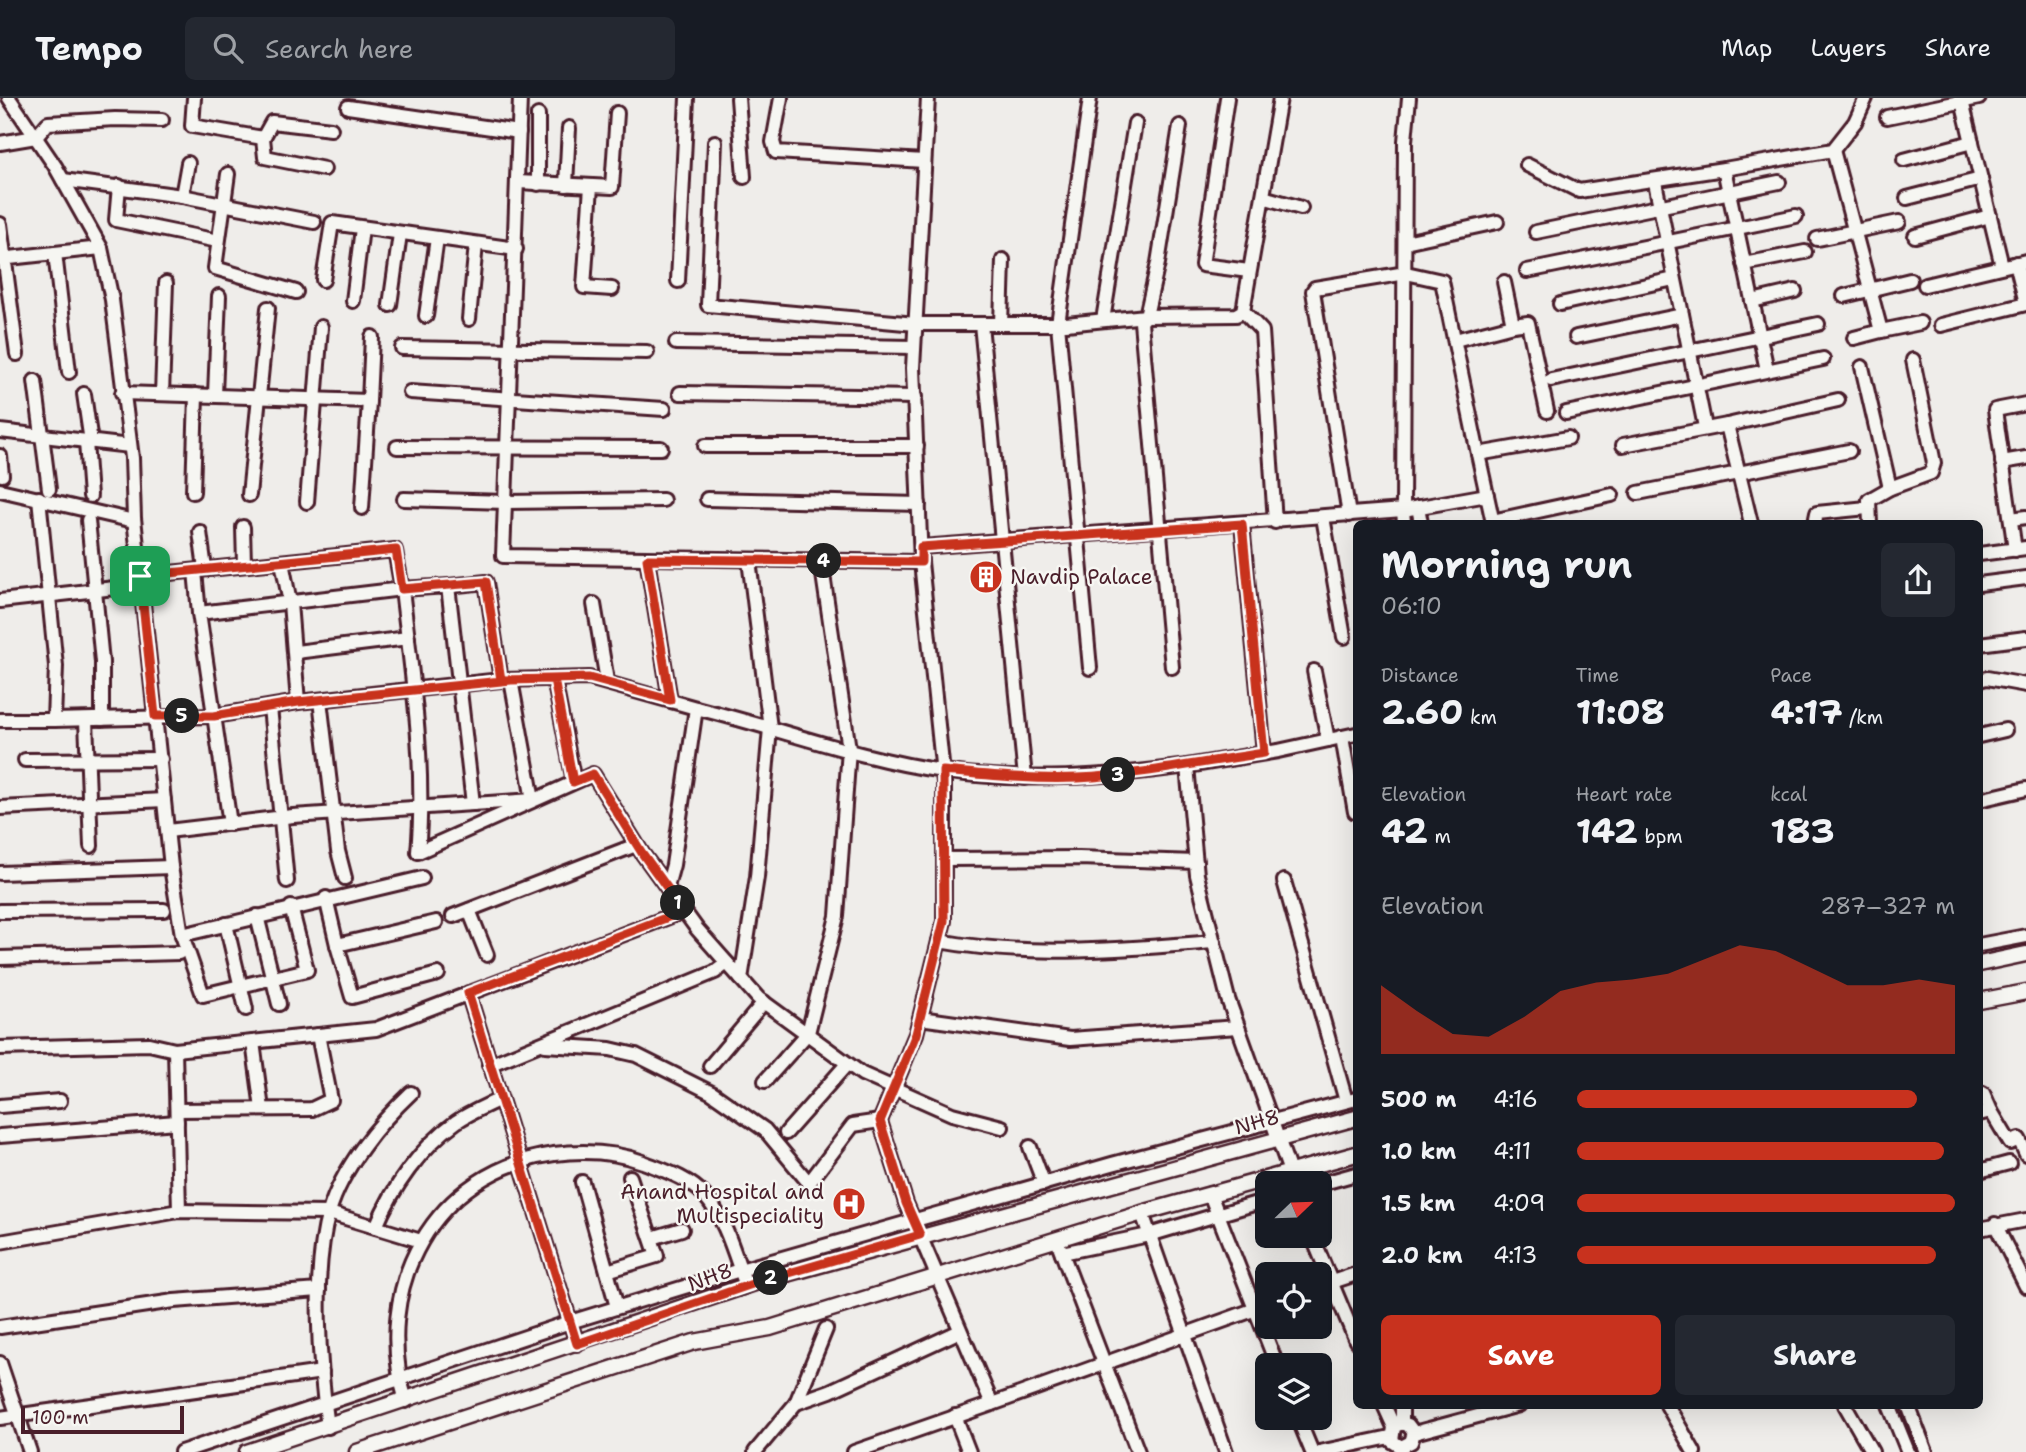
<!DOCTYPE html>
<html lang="en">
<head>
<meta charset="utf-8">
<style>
  body { margin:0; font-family:"Shantell Sans",sans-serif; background:#242831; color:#f1f3f6; height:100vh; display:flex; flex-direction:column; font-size:26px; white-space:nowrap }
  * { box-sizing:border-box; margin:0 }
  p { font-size:23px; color:#9ea1a6 }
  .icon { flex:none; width:38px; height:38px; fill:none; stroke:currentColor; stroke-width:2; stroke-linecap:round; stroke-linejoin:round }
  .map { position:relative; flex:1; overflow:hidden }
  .sheet { position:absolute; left:1353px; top:422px; width:630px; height:889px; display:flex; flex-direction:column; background:#171b24; border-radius:10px; box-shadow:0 7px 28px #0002 }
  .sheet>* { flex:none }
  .needle { width:46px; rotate:67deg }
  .controls { position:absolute; left:1255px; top:1073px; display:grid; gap:14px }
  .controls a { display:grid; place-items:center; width:77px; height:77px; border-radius:10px; background:#171b24; box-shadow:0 7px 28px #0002; font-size:35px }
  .scale { position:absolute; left:21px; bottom:18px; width:163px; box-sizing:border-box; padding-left:7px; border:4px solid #4a1f2b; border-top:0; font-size:19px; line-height:24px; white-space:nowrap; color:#4a1f2b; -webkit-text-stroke:5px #f6f6f2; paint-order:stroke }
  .pin { position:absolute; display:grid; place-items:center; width:60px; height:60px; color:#fff; margin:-30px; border-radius:14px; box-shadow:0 4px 10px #0006 }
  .km { position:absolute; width:35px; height:35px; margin:-18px; border-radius:50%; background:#222; color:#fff; font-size:19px; line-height:35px; text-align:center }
  .round { display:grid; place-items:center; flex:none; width:74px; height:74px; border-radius:10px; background:#242831 }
  .overview { display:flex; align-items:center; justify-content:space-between; height:119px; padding:0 28px }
  h1 { font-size:38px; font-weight:700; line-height:52px }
  .figures { display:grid; grid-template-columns:repeat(3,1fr); gap:10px; height:119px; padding:7px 28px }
  .figures div { display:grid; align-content:center }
  .figures b { font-size:35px; font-weight:700 }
  .figures small { font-size:19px; font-weight:400 }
  .figures p { font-size:19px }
  .chart { height:196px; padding:14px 28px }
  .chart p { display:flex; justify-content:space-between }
  .chart svg { width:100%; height:126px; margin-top:7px; fill:#c8321e; opacity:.7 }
  .cta { display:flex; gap:14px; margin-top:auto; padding:14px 28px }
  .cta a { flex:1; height:80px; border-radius:10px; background:#c8321e; color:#fff; font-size:28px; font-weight:700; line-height:80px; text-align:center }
  .cta a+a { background:#242831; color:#f1f3f6 }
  ul { padding:0 28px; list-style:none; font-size:23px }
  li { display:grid; grid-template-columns:112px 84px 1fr; align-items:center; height:52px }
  li i { height:18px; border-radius:9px; background:#c8321e }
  header { display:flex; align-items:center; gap:42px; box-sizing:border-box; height:98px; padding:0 35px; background:#171b24; border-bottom:2px solid #363941 }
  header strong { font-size:33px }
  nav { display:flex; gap:38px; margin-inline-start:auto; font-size:24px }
  .search { width:490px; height:63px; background:#242831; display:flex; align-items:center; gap:18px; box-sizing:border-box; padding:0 24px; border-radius:10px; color:#9ea1a6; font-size:26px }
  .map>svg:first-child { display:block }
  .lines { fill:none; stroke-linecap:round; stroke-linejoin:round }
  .minor-casing { stroke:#4a1f2b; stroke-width:18 }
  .major-casing { stroke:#4a1f2b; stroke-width:19 }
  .minor { stroke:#f6f6f2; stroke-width:12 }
  .major { stroke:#f6f6f2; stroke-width:14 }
  .route-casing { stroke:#fff; stroke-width:14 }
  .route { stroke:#c8321e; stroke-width:9 }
  .labels { text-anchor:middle; stroke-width:5; stroke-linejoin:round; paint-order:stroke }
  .poi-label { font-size:21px; fill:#4a1f2b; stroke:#f6f6f2; text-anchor:start }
  .street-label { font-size:21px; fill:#4a1f2b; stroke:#f6f6f2 }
</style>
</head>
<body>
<header>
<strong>Tempo</strong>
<div class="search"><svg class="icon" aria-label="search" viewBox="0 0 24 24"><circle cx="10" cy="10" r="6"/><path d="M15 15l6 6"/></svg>Search here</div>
<nav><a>Map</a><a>Layers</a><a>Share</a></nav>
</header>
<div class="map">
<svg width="2026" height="1354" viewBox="0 0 2026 1354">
  <rect width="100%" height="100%" fill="#efedea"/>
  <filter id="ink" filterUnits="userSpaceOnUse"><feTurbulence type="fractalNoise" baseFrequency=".0143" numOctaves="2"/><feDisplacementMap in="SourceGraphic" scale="14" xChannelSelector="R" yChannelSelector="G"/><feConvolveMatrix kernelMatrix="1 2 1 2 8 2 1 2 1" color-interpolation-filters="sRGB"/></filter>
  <g filter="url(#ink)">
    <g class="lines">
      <defs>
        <g id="minor">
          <polyline points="9,0 55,68 101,150 112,202 132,360 134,420 171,769 182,837 203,897 307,872 291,809"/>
          <polyline points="194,0 192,28 263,40"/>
          <polyline points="520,0 503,458 921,464"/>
          <polyline points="738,0 744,79"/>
          <polyline points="781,0 773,44 776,54 924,63"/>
          <polyline points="928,0 913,270 921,464 944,685 944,823 916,936 880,1023 906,1105 992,1306 1267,1207"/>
          <polyline points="1227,0 1202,167 1249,173"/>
          <polyline points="1409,0 1405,43 1403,412 1487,397"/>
          <polyline points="1962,3 2002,168"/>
          <polyline points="348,9 519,34"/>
          <polyline points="1887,19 1979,0"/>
          <polyline points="715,44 708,207 916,226 1066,226 1146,218 1158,165 1180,28"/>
          <polyline points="0,45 36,39 48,25 115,21 162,22"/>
          <polyline points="1833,52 1881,233 1920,225"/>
          <polyline points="1904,62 1972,44"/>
          <polyline points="1527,67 1579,93 1724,71"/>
          <polyline points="324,71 265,59 263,40 272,24 331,31"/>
          <polyline points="228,76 215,170 296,194"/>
          <polyline points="63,82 182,98 314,124"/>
          <polyline points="518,84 612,89 617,15"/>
          <polyline points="1655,84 1705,329"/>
          <polyline points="538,86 538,17"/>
          <polyline points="566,87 569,30"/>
          <polyline points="119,88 116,122 218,143"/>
          <polyline points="591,88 584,189 612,191"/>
          <polyline points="182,98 188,65"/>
          <polyline points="1263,99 1301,110"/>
          <polyline points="1907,100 1981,81"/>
          <polyline points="0,126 17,256"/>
          <polyline points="1536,134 1779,84"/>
          <polyline points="1915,138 1990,118"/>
          <polyline points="1817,141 1899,124"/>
          <polyline points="1405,144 1497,124"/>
          <polyline points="55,155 69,274"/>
          <polyline points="0,161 101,150"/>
          <polyline points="2016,165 2026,205"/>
          <polyline points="1744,166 1805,154"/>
          <polyline points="1527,173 1796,118"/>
          <polyline points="323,182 332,125 516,151"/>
          <polyline points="678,183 687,0"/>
          <polyline points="1925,187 2026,163"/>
          <polyline points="1844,198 1910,182"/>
          <polyline points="353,203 362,130"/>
          <polyline points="1752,203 1795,193"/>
          <polyline points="1560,206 1674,181"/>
          <polyline points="390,207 400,136"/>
          <polyline points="1243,213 1262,233 1275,424"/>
          <polyline points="426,218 437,140"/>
          <polyline points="469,221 476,146"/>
          <polyline points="1103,222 1135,25"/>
          <polyline points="981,226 1025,680"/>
          <polyline points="1001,226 1003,162"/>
          <polyline points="1513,227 1528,225 1547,313"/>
          <polyline points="1941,227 2026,206"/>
          <polyline points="1576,239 1682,217"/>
          <polyline points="1854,240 1881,233"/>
          <polyline points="1455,242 1513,227 1504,184"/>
          <polyline points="676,245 914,249"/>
          <polyline points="402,250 647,254"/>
          <polyline points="1862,269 1890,390"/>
          <polyline points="1767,272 1724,71 1833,52 1855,24 1866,0"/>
          <polyline points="1551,282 1818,226"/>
          <polyline points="35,283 49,391"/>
          <polyline points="410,294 664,311"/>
          <polyline points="122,295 369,303 372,239"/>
          <polyline points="680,295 915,299"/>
          <polyline points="84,296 91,344"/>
          <polyline points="162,296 166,185"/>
          <polyline points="215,297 219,198"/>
          <polyline points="1566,315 1823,261"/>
          <polyline points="1727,327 1838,302"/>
          <polyline points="0,333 130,348"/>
          <polyline points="86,344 90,398"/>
          <polyline points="1623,347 1727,327 1751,425"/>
          <polyline points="705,348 917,348"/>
          <polyline points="397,349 661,350"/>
          <polyline points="0,358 2,377"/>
          <polyline points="2002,364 2026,360"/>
          <polyline points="0,392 134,423"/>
          <polyline points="193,394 196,297"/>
          <polyline points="1638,395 1849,353"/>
          <polyline points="249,397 268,210"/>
          <polyline points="404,401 506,404 663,402"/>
          <polyline points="707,401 919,406"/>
          <polyline points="307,404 321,229"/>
          <polyline points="1418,409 1421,425"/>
          <polyline points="362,410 369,303"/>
          <polyline points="1349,417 1313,193 1315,190 1406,175 1442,183 1478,356"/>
          <polyline points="1323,419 1344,539"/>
          <polyline points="2011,421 2026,419"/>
          <polyline points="88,422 102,564 102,621"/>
          <polyline points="1492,423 1612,397"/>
          <polyline points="1493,425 1478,356 1568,340"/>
          <polyline points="1815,425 1817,415 1867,410"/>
          <polyline points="1870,425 1869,402 1890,390 1931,375 1934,365 1913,262"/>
          <polyline points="1242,426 1264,655"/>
          <polyline points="243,429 244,466"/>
          <polyline points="200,434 205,471"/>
          <polyline points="921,449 1403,412 1404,425"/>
          <polyline points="2015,452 1995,312 2026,306"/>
          <polyline points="1979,456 2026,450"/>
          <polyline points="647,461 670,602"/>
          <polyline points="282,464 290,505 298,604"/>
          <polyline points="195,473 199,515"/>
          <polyline points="140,478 395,452 402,491 199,515 230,726"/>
          <polyline points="1979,486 2026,480"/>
          <polyline points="448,488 486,484 501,582"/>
          <polyline points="0,503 141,487"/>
          <polyline points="594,506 607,583"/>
          <polyline points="1979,546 2026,540"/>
          <polyline points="296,554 408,540"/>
          <polyline points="1172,569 1141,224 1146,218 1236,217 1243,213 1280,0"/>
          <polyline points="1090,570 1058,226 1090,0"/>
          <polyline points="1314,573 1328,642"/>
          <polyline points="554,581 574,684"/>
          <polyline points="1979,582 1987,580 2026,587"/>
          <polyline points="320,602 338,753 345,780"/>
          <polyline points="270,609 287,783"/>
          <polyline points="0,622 54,622 56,568 39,400"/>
          <polyline points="54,622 214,618 298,604 501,582 589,580 696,610"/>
          <polyline points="86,622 91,748"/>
          <polyline points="1979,638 2005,632"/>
          <polyline points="1342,639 1355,714"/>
          <polyline points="25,662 161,661"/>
          <polyline points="1187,668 1278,653 1356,636"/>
          <polyline points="1979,702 2026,691"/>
          <path d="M473 706 448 488 402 491C412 578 426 667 418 754L593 676 642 755 697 831 758 900 862 976 952 1016 1002 1029"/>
          <polyline points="0,710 164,702"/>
          <polyline points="168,733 293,718 533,702 511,582"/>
          <polyline points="944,761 1079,760 1196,764"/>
          <polyline points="0,775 171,769"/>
          <polyline points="1284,783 1346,1003"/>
          <path d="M667 789 673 767 696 610C778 630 859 661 943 673 1025 685 1106 679 1187 668L1197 777 1228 901 1294 1085"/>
          <polyline points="326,800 337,847 436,824"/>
          <polyline points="469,812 487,857"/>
          <polyline points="0,813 164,812"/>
          <polyline points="257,818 279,906"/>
          <polyline points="453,818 636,747"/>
          <polyline points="226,826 246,911"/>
          <polyline points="182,837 422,780"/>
          <path d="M939 843C1030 860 1123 851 1214 844"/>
          <polyline points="337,847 352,899 438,876"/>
          <polyline points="1979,847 2026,838"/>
          <polyline points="0,860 179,855"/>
          <polyline points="741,881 757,779 770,630 749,462"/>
          <polyline points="468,895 577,1246"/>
          <polyline points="920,920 1070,941 1238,929"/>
          <polyline points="253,944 262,1011"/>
          <polyline points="545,947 610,951 636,957 712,995 765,1032 809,1085 853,1027 880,1023"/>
          <polyline points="0,950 149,946 175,952 376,931 684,813"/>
          <polyline points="175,952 179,1113"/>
          <polyline points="489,967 715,874 727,865"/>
          <polyline points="710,968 764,904"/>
          <polyline points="765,983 808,935 837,818 849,651 821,463"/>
          <polyline points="1979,997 1983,995 1991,1013"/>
          <polyline points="0,1008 60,1003"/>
          <polyline points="177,1012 312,1011 331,1002 318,937"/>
          <polyline points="1979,1016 1991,1013 2010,1045 2019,1041 2026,1056"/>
          <polyline points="786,1035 847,966"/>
          <polyline points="0,1038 177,1024"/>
          <polyline points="1030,1049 1044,1086"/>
          <polyline points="1979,1073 2009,1065"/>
          <polyline points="582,1084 617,1209"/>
          <polyline points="1320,1086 1356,1076"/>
          <polyline points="1210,1096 1277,1267"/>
          <polyline points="1142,1115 1226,1354"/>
          <polyline points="1995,1126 2026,1188"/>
          <path d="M376 1129C392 1090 421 1049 456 1024 469 1015 486 1008 500 1001"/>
          <polyline points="1979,1131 2026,1122"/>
          <polyline points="1312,1138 1356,1243"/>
          <polyline points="652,1140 682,1131"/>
          <polyline points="1057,1142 1138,1354"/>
          <polyline points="0,1144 179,1113 329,1115 421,1143"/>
          <polyline points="1062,1155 1149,1137 1267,1102"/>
          <polyline points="607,1173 657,1158 630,1079"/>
          <polyline points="1320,1188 1356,1176"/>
          <polyline points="0,1229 174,1203 319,1192"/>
          <polyline points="0,1265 30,1354"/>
          <path d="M406 1303C371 1190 433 1073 554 1056 585 1052 613 1053 643 1064 663 1072 689 1080 704 1097 726 1121 735 1158 746 1188"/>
          <polyline points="796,1305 830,1293 960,1233"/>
          <polyline points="1384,1307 1394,1329 1392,1343 1401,1349 1411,1344 1414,1335 1408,1327 1401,1325 1394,1329"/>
          <polyline points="1402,1307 1402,1326"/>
          <polyline points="1667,1307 1694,1354"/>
          <polyline points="1845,1307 1872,1354"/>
          <polyline points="1889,1307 1908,1354"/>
          <polyline points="1908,1307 1926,1354"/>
          <polyline points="955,1318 969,1354"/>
          <polyline points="0,1320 322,1274"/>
          <polyline points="1298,1320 1312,1354"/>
          <path d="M328 1329C319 1267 312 1174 329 1114 342 1070 378 1026 411 995"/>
          <polyline points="1414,1335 1519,1307"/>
          <polyline points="181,1354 570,1224 740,1172 1112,1066 1356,1001"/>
          <polyline points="755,1354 796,1305 826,1231"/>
          <polyline points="854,1354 992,1306"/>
          <polyline points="1319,1354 1390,1339"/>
        </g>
        <g id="major">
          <polyline points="1979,866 2026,856"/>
          <polyline points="1979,903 2026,894"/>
          <polyline points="247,1354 758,1184 1356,1020"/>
          <polyline points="357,1354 694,1244 770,1230 1142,1115 1356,1056"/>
        </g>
      </defs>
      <use href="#minor" class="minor-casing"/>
      <use href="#major" class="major-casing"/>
      <use href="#minor" class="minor"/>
      <use href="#major" class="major"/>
    </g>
  </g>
  <g class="lines" filter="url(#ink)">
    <defs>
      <path id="route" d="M140 478 396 452 402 491 486 484 501 582 554 581 573 684 593 676 642 755 684 813 468 895 577 1246 758 1184 920 1137 906 1105 880 1023 916 936 944 823 943 673C988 677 1033 682 1078 680 1141 677 1202 664 1264 655L1242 426 921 449V464L647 461 670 602 589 580 511 582 298 604 214 618H155L140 478"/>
    </defs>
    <use href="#route" class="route-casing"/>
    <use href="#route" class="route"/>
  </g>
  <defs>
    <symbol id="building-disc" viewBox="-11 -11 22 22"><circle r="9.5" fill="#c8321e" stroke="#f6f6f2"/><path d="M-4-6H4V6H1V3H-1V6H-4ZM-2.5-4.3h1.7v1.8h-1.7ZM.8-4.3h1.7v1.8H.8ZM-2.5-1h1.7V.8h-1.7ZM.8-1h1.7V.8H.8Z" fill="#fff"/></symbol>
    <symbol id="hospital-disc" viewBox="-11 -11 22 22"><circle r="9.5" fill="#c8321e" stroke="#f6f6f2"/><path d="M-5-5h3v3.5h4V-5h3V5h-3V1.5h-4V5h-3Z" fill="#fff"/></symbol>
  </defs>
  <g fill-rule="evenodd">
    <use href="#building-disc" x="967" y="460" width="38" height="38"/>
    <use href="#hospital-disc" x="830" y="1087" width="38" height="38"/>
  </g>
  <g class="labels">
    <g class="poi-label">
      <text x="1010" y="486">Navdip Palace</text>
      <text x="824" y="1101" text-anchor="end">Anand Hospital and<tspan x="824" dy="24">Multispeciality</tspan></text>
    </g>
    <g class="street-label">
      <text transform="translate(1257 1024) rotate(-15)" y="7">NH8</text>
      <text transform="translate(710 1179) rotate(-20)" y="7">NH8</text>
    </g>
  </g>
</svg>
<div class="controls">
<a><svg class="needle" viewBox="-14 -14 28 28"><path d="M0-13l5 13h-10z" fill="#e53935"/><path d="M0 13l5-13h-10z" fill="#9ea1a6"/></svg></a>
<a><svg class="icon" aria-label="locate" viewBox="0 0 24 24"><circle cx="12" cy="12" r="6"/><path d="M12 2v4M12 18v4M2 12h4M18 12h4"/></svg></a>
<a><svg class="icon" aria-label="layers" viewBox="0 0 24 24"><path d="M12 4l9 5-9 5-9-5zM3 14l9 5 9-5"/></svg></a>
</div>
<div class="scale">100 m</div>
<div class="pin" style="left:140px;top:478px;background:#1e9e55"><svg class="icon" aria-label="arrive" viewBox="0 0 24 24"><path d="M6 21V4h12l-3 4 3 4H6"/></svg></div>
<b class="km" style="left:678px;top:805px">1</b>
<b class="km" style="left:771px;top:1180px">2</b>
<b class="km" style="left:1118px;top:677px">3</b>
<b class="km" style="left:824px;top:463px">4</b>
<b class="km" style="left:182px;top:618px">5</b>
<section class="sheet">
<div class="overview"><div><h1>Morning run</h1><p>06:10</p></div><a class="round"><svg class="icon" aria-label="share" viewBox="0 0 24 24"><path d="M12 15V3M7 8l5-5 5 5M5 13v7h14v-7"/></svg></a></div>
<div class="figures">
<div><p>Distance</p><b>2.60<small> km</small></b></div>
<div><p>Time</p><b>11:08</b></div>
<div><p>Pace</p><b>4:17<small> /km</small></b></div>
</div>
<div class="figures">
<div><p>Elevation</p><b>42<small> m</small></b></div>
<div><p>Heart rate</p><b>142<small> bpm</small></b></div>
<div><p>kcal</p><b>183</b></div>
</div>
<div class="chart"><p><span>Elevation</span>287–327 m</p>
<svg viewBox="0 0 160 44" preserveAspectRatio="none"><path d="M0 44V20L10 29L20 37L30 38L40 31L50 22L60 19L70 18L80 16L90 11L100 6L110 8L120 14L130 20L140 20L150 18L160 20V44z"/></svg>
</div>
<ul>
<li><b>500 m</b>4:16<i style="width:90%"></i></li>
<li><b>1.0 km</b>4:11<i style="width:97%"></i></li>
<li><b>1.5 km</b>4:09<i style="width:100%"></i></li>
<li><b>2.0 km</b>4:13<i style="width:95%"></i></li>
</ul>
<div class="cta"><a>Save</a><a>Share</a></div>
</section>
</div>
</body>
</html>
